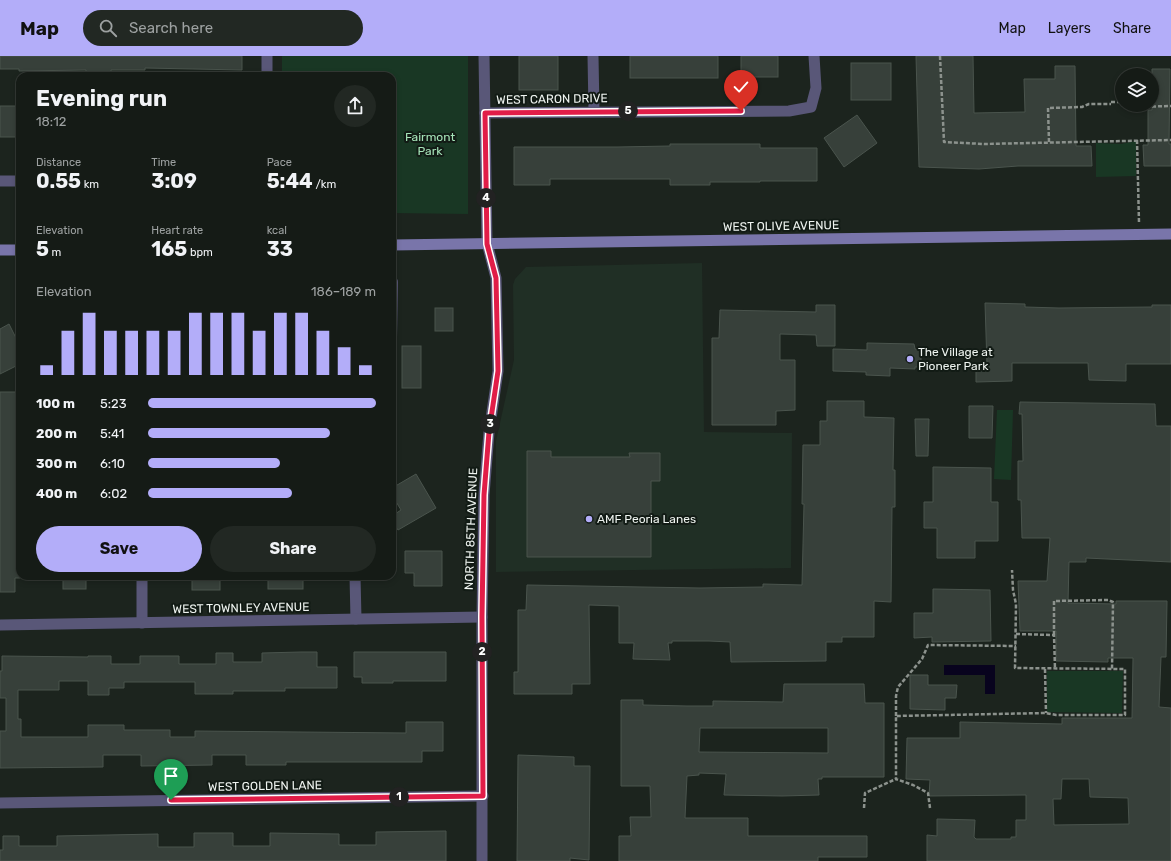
<!DOCTYPE html>
<html lang="en">
<head>
<meta charset="utf-8">
<style>
  body { margin:0; font-family:Rubik,sans-serif; background:#222823; color:#f1f3f6; height:100vh; display:flex; flex-direction:column; font-size:15px; white-space:nowrap }
  * { box-sizing:border-box; margin:0 }
  p { font-size:13px; color:#9da1a1 }
  .icon { flex:none; width:22px; height:22px; fill:none; stroke:currentColor; stroke-width:2; stroke-linecap:round; stroke-linejoin:round }
  .map { position:relative; flex:1; overflow:hidden }
  .drawer { position:absolute; left:16px; top:16px; width:380px; height:508px; display:flex; flex-direction:column; background:#151b16; border-radius:12px; box-shadow:0 2px 6px #0003,0 0 0 1px #343935 }
  .drawer>* { flex:none }
  .fabs { position:absolute; left:1115px; top:12px; display:grid; gap:8px }
  .fabs a { display:grid; place-items:center; width:44px; height:44px; border-radius:50%; background:#151b16; box-shadow:0 2px 6px #0003,0 0 0 1px #343935; font-size:20px }
  .pin { position:absolute; display:grid; place-items:center; width:34px; height:34px; color:#fff; margin:-41px -17px; border-radius:50% 50% 50% 0; rotate:-45deg; box-shadow:0 0 4px #0007 }
  .pin .icon { rotate:45deg }
  .km { position:absolute; width:20px; height:20px; margin:-10px; border-radius:50%; background:#222; color:#fff; font-size:11px; line-height:20px; text-align:center }
  .round { display:grid; place-items:center; flex:none; width:42px; height:42px; border-radius:21px; background:#222823 }
  .headline { display:flex; align-items:center; justify-content:space-between; height:68px; padding:0 20px }
  h1 { font-size:22px; font-weight:700; line-height:30px }
  .metrics { display:grid; grid-template-columns:repeat(3,1fr); gap:6px; height:68px; padding:4px 20px }
  .metrics div { display:grid; align-content:center }
  .metrics b { font-size:20px; font-weight:700 }
  .metrics small { font-size:11px; font-weight:400 }
  .metrics p { font-size:11px }
  .chart { height:112px; padding:8px 20px }
  .chart p { display:flex; justify-content:space-between }
  .chart svg { width:100%; height:72px; margin-top:4px; stroke:#b3adf9; stroke-width:6 }
  .button { display:flex; gap:8px; margin-top:auto; padding:8px 20px }
  .button a { flex:1; height:46px; border-radius:24px; background:#b3adf9; color:#111; font-size:16px; font-weight:700; line-height:46px; text-align:center }
  .button a+a { background:#222823; color:#f1f3f6 }
  ul { padding:0 20px; list-style:none; font-size:13px }
  li { display:grid; grid-template-columns:64px 48px 1fr; align-items:center; height:30px }
  li i { height:10px; border-radius:5px; background:#b3adf9 }
  header { display:flex; align-items:center; gap:24px; box-sizing:border-box; height:56px; padding:0 20px; background:#b3adf9; color:#111 }
  header strong { font-size:19px }
  nav { display:flex; gap:22px; margin-inline-start:auto; font-size:14px }
  .search { width:280px; height:36px; background:#222823; display:flex; align-items:center; gap:10px; box-sizing:border-box; padding:0 14px; border-radius:22px; color:#9da1a1; font-size:15px }
  .map>svg:first-child { display:block }
  .built { fill:#202f25 }
  .green { fill:#193724 }
  .water { fill:#08031e }
  .building { fill:#37403a; stroke:#4a544d; fill-rule:evenodd }
  .lines { fill:none; stroke-linecap:round; stroke-linejoin:round }
  .path { stroke:#8c928d; stroke-width:2.5; stroke-dasharray:4 2; stroke-linecap:butt }
  .service { stroke:#595778; stroke-width:8 }
  .minor { stroke:#595778; stroke-width:11 }
  .tertiary { stroke:#595778; stroke-width:11 }
  .secondary { stroke:#7975aa; stroke-width:11 }
  .route-casing { stroke:#fff; stroke-width:8 }
  .route { stroke:#e11d48; stroke-width:5 }
  .poi-dot { fill:#b3adf9; stroke:#121b15; stroke-width:1.5 }
  .labels { text-anchor:middle; stroke-width:4; stroke-linejoin:round; paint-order:stroke }
  .street-label { font-size:12px; fill:#eff4f0; stroke:#121b15 }
  .park-label { font-size:12px; fill:#a5e3b8; stroke:#121b15 }
  .poi-label { font-size:12px; fill:#eff4f0; stroke:#121b15; text-anchor:start }
</style>
</head>
<body>
<header>
<strong>Map</strong>
<div class="search"><svg class="icon" aria-label="search" viewBox="0 0 24 24"><circle cx="10" cy="10" r="6"/><path d="M15 15l6 6"/></svg>Search here</div>
<nav><a>Map</a><a>Layers</a><a>Share</a></nav>
</header>
<div class="map">
<svg width="1171" height="805" viewBox="0 0 1171 805">
  <rect width="100%" height="100%" fill="#1c241e"/>
  <polygon class="built" points="702,207 704,376 792,377 791,512 496,516 496,385 514,304 513,229 515,223 526,211"/>
  <g class="green">
    <polygon points="282,0 468,0 468,158 392,157 392,20 282,20"/>
    <polygon points="1136,85 1136,120 1096,121 1096,87 1121,88"/>
    <polygon points="997,354 1013,354 1011,424 994,423"/>
    <polygon points="1047,615 1123,615 1122,657 1047,656"/>
  </g>
  <polygon class="water" points="944,609 995,609 995,638 985,638 985,619 944,619"/>
  <g class="building">
    <polygon points="0,0 242,0 242,14 145,12 145,14 111,14 111,18 86,18 86,14 19,15 19,13 0,13"/>
    <rect x="519" y="0" width="39" height="34"/>
    <rect x="630" y="0" width="88" height="22"/>
    <rect x="741" y="0" width="37" height="21"/>
    <polygon points="916,0 973,0 974,57 1025,56 1024,23 1055,23 1055,10 1075,10 1076,90 1091,90 1092,110 1018,110 979,113 919,111"/>
    <rect x="851" y="7" width="40" height="37"/>
    <polygon points="1152,13 1170,13 1169,88 1171,88 1171,110 1144,110 1143,89 1148,89 1148,54 1152,54"/>
    <rect x="0" y="50" width="20" height="31"/>
    <polygon points="857,59 877,87 844,111 824,82"/>
    <polygon points="670,88 760,88 760,92 817,92 817,125 760,125 760,126 710,126 710,129 670,129 670,123 550,123 550,129 514,129 514,91 617,91 670,90"/>
    <polygon points="985,247 1025,248 1025,251 1059,252 1152,251 1152,249 1171,249 1171,308 1126,308 1126,325 1089,324 1088,307 1012,307 1012,325 976,326 976,309 987,309"/>
    <polygon points="816,249 835,249 835,290 817,290 816,279 780,278 780,304 795,304 795,354 776,355 776,369 712,369 712,282 719,282 720,254 816,256"/>
    <rect x="435" y="252" width="18" height="23"/>
    <polygon points="9,268 20,290 20,308 0,318 0,273"/>
    <polygon points="867,287 914,288 915,293 921,295 921,311 915,311 915,313 890,312 890,320 866,319 866,316 833,315 833,293 867,294"/>
    <rect x="402" y="290" width="19" height="42"/>
    <polygon points="0,336 20,336 20,375 17,375 16,426 16,500 20,500 20,522 15,522 15,536 0,536"/>
    <polygon points="827,345 864,345 864,361 894,362 893,414 895,414 895,451 892,451 891,546 874,545 874,581 842,581 842,586 826,586 826,605 731,606 730,586 709,585 672,585 672,587 668,587 670,604 633,603 634,587 619,587 619,550 589,549 590,628 572,628 572,638 514,638 514,616 518,616 518,554 526,554 527,529 700,532 763,531 763,528 802,529 804,448 802,448 803,389 820,389 820,365 827,365"/>
    <path d="M1020 346 1155 348 1156 370H1171V506L1086 502V506H1069L1068 547 1116 548V545H1167L1166 601H1161L1159 651 1171 652V805H927V779L937 780V763L975 764 974 781 976 783H1011V781H1016V764H1026V739L929 740 930 724 906 723 907 682H960V666L1062 668V662H1132L1133 602H1108V606L1056 605V575H1020L1018 525H1047L1050 482H1022L1021 444H1018V405H1023L1022 358H1019ZM1062 723H1089L1090 741 1128 742 1129 768 1054 769 1053 743H1061Z"/>
    <polygon points="969,350 993,350 992,382 969,382"/>
    <polygon points="915,363 929,363 928,400 916,400"/>
    <polygon points="527,395 551,395 551,401 630,401 629,397 660,397 660,425 651,425 651,501 527,501"/>
    <polygon points="933,411 991,412 991,446 998,446 998,485 975,485 975,502 937,502 937,472 924,472 924,446 933,446"/>
    <polygon points="416,418 436,452 398,474 392,465 392,460 401,454 392,439 392,432"/>
    <polygon points="405,495 442,495 442,530 414,530 414,517 405,517"/>
    <rect x="63" y="520" width="23" height="13"/>
    <rect x="192" y="520" width="28" height="14"/>
    <rect x="268" y="520" width="35" height="13"/>
    <polygon points="933,533 990,534 991,585 932,586 932,581 914,582 914,557 933,557"/>
    <polygon points="301,596 317,596 317,611 337,611 337,632 285,632 285,635 233,635 233,638 195,638 195,626 124,626 124,632 109,632 109,639 88,639 88,625 59,625 59,634 18,634 18,663 21,663 21,681 88,681 88,669 124,669 124,674 170,674 170,681 195,681 195,675 406,677 406,666 443,666 443,695 422,695 422,706 286,706 286,709 246,709 246,699 212,699 212,709 141,710 141,699 103,699 103,711 0,712 0,675 6,675 6,642 0,642 0,615 2,615 2,600 88,601 88,600 111,600 111,608 140,608 140,600 179,600 179,608 216,608 216,597 233,597 233,606 262,606 262,597"/>
    <polygon points="354,596 446,596 446,625 393,625 393,627 362,627 362,621 354,621"/>
    <polygon points="910,619 928,619 928,629 957,629 956,642 945,642 945,654 910,653"/>
    <path d="M784 628H864L865 647H884V721H822V723H818L819 739 782 740 724 739 726 718 699 717V719L687 720 685 762H748V780H867V801H818V805H619V780H631L630 761H651L650 730H621V644H643V649L687 650H713V645L783 646ZM700 672H828V697L699 696Z"/>
    <polygon points="518,699 574,701 574,710 590,710 589,804 570,802 570,805 517,805"/>
    <polygon points="446,775 446,805 0,805 0,794 3,794 3,780 19,780 19,790 57,790 57,780 158,778 158,791 194,791 194,777 233,777 233,790 270,790 270,777 339,778 339,789 376,789 376,776"/>
  </g>
  <g class="lines">
    <g class="path">
      <polyline points="940,0 944,86 984,88 1171,84"/>
      <polyline points="1111,46 1122,46"/>
      <polyline points="1136,49 1136,51 1171,50"/>
      <polyline points="1137,84 1139,167"/>
      <polyline points="1049,86 1048,52 1082,51 1089,48 1111,48"/>
      <polyline points="1016,578 1054,579 1055,613"/>
      <polyline points="1054,579 1054,545 1108,544 1113,546 1112,613"/>
      <polyline points="1045,613 1046,657"/>
      <polyline points="896,660 896,640 898,631 922,603 928,589 1016,590"/>
      <polyline points="864,752 865,737 896,723"/>
      <polyline points="930,752 928,737 913,729 896,723 896,660 1046,657 1056,659 1125,659 1125,613 1015,612 1016,548 1013,534 1012,514"/>
    </g>
    <polyline class="service" points="392,337 394,226"/>
    <g class="minor">
      <polyline points="267,0 267,20"/>
      <polyline points="593,0 594,55"/>
      <polyline points="485,57 789,55 811,51 816,32 814,0"/>
      <polyline points="0,125 20,125"/>
      <polyline points="355,520 356,563"/>
      <polyline points="142,567 142,520"/>
      <polyline points="0,569 482,561"/>
      <polyline points="0,747 483,740"/>
      <polyline points="482,805 482,561 484,439 489,376 498,315 496,222 487,187"/>
    </g>
    <polyline class="tertiary" points="484,0 487,187"/>
    <g class="secondary">
      <polyline points="392,189 1171,178"/>
      <polyline points="0,194 20,194"/>
    </g>
  </g>
  <g class="lines">
    <defs>
      <polyline id="route" points="171,744 483,740 482,561 484,439 489,376 498,315 496,222 487,188 485,57 741,55"/>
    </defs>
    <use href="#route" class="route-casing"/>
    <use href="#route" class="route"/>
  </g>
  <g class="poi-dot">
    <circle cx="910" cy="303" r="4"/>
    <circle cx="589" cy="463" r="4"/>
  </g>
  <g class="labels">
    <g class="street-label">
      <text transform="translate(552 43) rotate(-1)" y="4">WEST CARON DRIVE</text>
      <text transform="translate(781 170) rotate(-1)" y="4">WEST OLIVE AVENUE</text>
      <text transform="translate(471 473) rotate(-88)" y="4">NORTH 85TH AVENUE</text>
      <text transform="translate(241 552) rotate(-1)" y="4">WEST TOWNLEY AVENUE</text>
      <text transform="translate(265 730) rotate(-1)" y="4">WEST GOLDEN LANE</text>
    </g>
    <g class="park-label">
      <text x="430" y="85">Fairmont<tspan x="430" dy="14">Park</tspan></text>
    </g>
    <g class="poi-label">
      <text x="918" y="300">The Village at<tspan x="918" dy="14">Pioneer Park</tspan></text>
      <text x="597" y="467">AMF Peoria Lanes</text>
    </g>
  </g>
</svg>
<div class="fabs">
<a><svg class="icon" aria-label="layers" viewBox="0 0 24 24"><path d="M12 4l9 5-9 5-9-5zM3 14l9 5 9-5"/></svg></a>
</div>
<div class="pin" style="left:171px;top:744px;background:#1e9e55"><svg class="icon" aria-label="arrive" viewBox="0 0 24 24"><path d="M6 21V4h12l-3 4 3 4H6"/></svg></div>
<div class="pin" style="left:741px;top:55px;background:#d93025"><svg class="icon" aria-label="check" viewBox="0 0 24 24"><path d="M5 12l5 5 9-10"/></svg></div>
<b class="km" style="left:399px;top:741px">1</b>
<b class="km" style="left:482px;top:596px">2</b>
<b class="km" style="left:490px;top:368px">3</b>
<b class="km" style="left:486px;top:142px">4</b>
<b class="km" style="left:628px;top:55px">5</b>
<section class="drawer">
<div class="headline"><div><h1>Evening run</h1><p>18:12</p></div><a class="round"><svg class="icon" aria-label="share" viewBox="0 0 24 24"><path d="M12 15V3M7 8l5-5 5 5M5 13v7h14v-7"/></svg></a></div>
<div class="metrics">
<div><p>Distance</p><b>0.55<small> km</small></b></div>
<div><p>Time</p><b>3:09</b></div>
<div><p>Pace</p><b>5:44<small> /km</small></b></div>
</div>
<div class="metrics">
<div><p>Elevation</p><b>5<small> m</small></b></div>
<div><p>Heart rate</p><b>165<small> bpm</small></b></div>
<div><p>kcal</p><b>33</b></div>
</div>
<div class="chart"><p><span>Elevation</span>186–189 m</p>
<svg viewBox="0 0 160 44" preserveAspectRatio="none"><path d="M5 44V38M15 44V17M25 44V6M35 44V17M45 44V17M55 44V17M65 44V17M75 44V6M85 44V6M95 44V6M105 44V17M115 44V6M125 44V6M135 44V17M145 44V27M155 44V38"/></svg>
</div>
<ul>
<li><b>100 m</b>5:23<i style="width:100%"></i></li>
<li><b>200 m</b>5:41<i style="width:80%"></i></li>
<li><b>300 m</b>6:10<i style="width:58%"></i></li>
<li><b>400 m</b>6:02<i style="width:63%"></i></li>
</ul>
<div class="button"><a>Save</a><a>Share</a></div>
</section>
</div>
</body>
</html>
